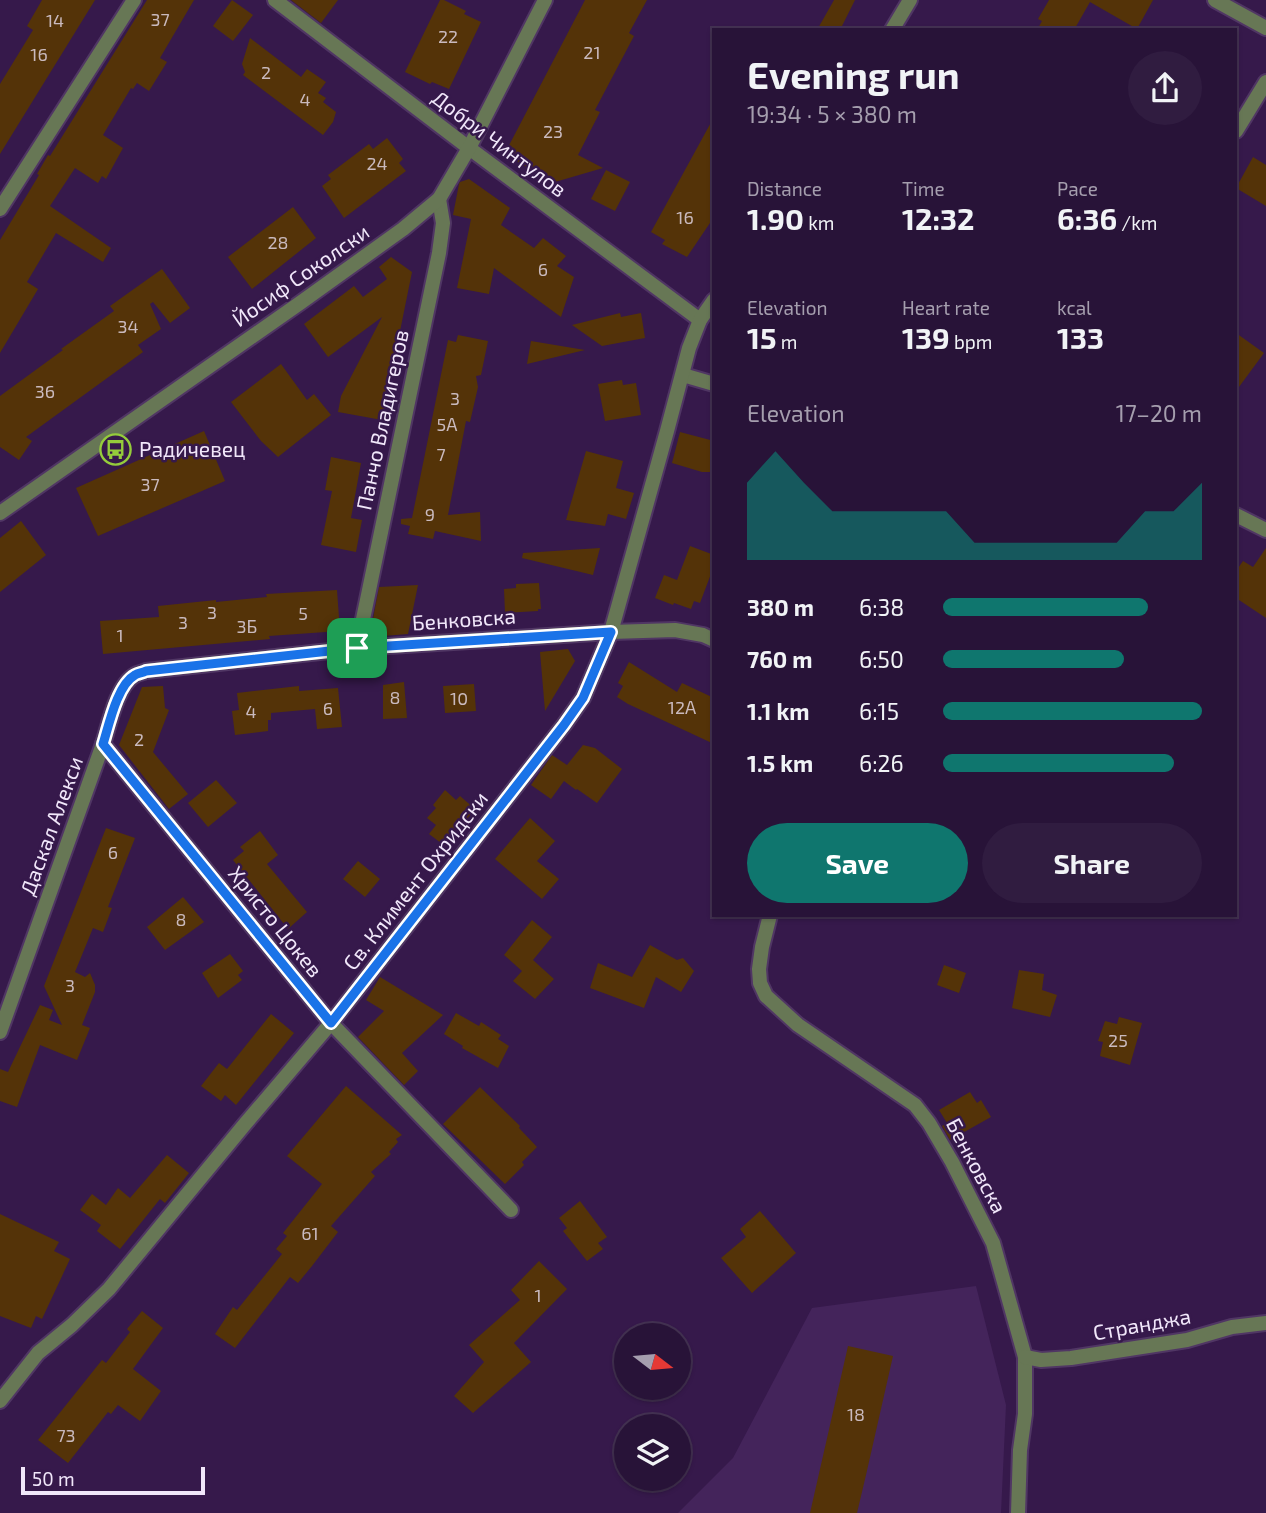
<!DOCTYPE html>
<html lang="en">
<head>
<meta charset="utf-8">
<style>
  body { margin:0; font-family:"Exo 2",sans-serif; background:#301c40; color:#f1f3f6; height:100vh; display:flex; flex-direction:column; font-size:26px; white-space:nowrap }
  * { box-sizing:border-box; margin:0 }
  p { font-size:23px; color:#a59eae }
  .icon { flex:none; width:38px; height:38px; fill:none; stroke:currentColor; stroke-width:2; stroke-linecap:round; stroke-linejoin:round }
  .map { position:relative; flex:1; overflow:hidden }
  .sheet { position:absolute; left:712px; top:28px; width:525px; height:889px; display:flex; flex-direction:column; background:#281338; border-radius:0px; box-shadow:0 2px 5px #0004,0 0 0 2px #443253 }
  .sheet>* { flex:none }
  .needle { width:46px; rotate:106deg }
  .fabs { position:absolute; left:614px; top:1323px; display:grid; gap:14px }
  .fabs a { display:grid; place-items:center; width:77px; height:77px; border-radius:50%; background:#281338; box-shadow:0 2px 5px #0004,0 0 0 2px #443253; font-size:35px }
  .scale { position:absolute; left:21px; bottom:18px; width:184px; box-sizing:border-box; padding-left:7px; border:4px solid #f1e7fa; border-top:0; font-size:19px; line-height:24px; white-space:nowrap; color:#f1e7fa; -webkit-text-stroke:5px #36194b; paint-order:stroke }
  .pin { position:absolute; display:grid; place-items:center; width:60px; height:60px; color:#fff; margin:-30px; border-radius:14px; box-shadow:0 4px 10px #0006 }
  .round { display:grid; place-items:center; flex:none; width:74px; height:74px; border-radius:37px; background:#301c40 }
  .head { display:flex; align-items:center; justify-content:space-between; height:119px; padding:0 35px }
  h1 { font-size:38px; font-weight:700; line-height:52px }
  .stats { display:grid; grid-template-columns:repeat(3,1fr); gap:10px; height:119px; padding:7px 35px }
  .stats div { display:grid; align-content:center }
  .stats b { font-size:30px; font-weight:700 }
  .stats small { font-size:19px; font-weight:400 }
  .stats p { font-size:19px }
  .chart { height:196px; padding:14px 35px }
  .chart p { display:flex; justify-content:space-between }
  .chart svg { width:100%; height:126px; margin-top:7px; fill:#0f766e; opacity:.7 }
  .cta { display:flex; gap:14px; margin-top:auto; padding:14px 35px }
  .cta a { flex:1; height:80px; border-radius:42px; background:#0f766e; color:#fff; font-size:28px; font-weight:700; line-height:80px; text-align:center }
  .cta a+a { background:#301c40; color:#f1f3f6 }
  ul { padding:0 35px; list-style:none; font-size:23px }
  li { display:grid; grid-template-columns:112px 84px 1fr; align-items:center; height:52px }
  li i { height:18px; border-radius:9px; background:#0f766e }
  .map>svg:first-child { display:block }
  .built { fill:#44245b }
  .building { fill:#543308 }
  .lines { fill:none; stroke-linecap:round; stroke-linejoin:round }
  .minor-casing { stroke:#503664; stroke-width:18 }
  .tertiary-casing { stroke:#503664; stroke-width:18 }
  .minor { stroke:#677755; stroke-width:14 }
  .tertiary { stroke:#677755; stroke-width:14 }
  .route-casing { stroke:#fff; stroke-width:14 }
  .route { stroke:#1a73e8; stroke-width:9 }
  .labels { text-anchor:middle; stroke-width:5; stroke-linejoin:round; paint-order:stroke }
  .number-label { font-size:18px; fill:#cababe }
  .street-label { font-size:21px; fill:#f1e7fa; stroke:#36194b }
  .poi-label { font-size:21px; fill:#f1e7fa; stroke:#36194b; text-anchor:start }
</style>
</head>
<body>
<div class="map">
<svg width="1266" height="1513" viewBox="0 0 1266 1513">
  <rect width="100%" height="100%" fill="#36194b"/>
  <polygon class="built" points="976,1286 1006,1405 1001,1513 678,1513 733,1458 812,1308"/>
  <g class="building">
    <polygon points="42,0 95,0 0,154 0,84 33,30 27,26"/>
    <polygon points="147,0 194,0 160,58 167,62 149,91 137,83 133,89 131,88 103,135 123,148 106,179 102,176 98,183 75,168 50,206 111,248 103,262 56,233 27,282 38,289 0,353 0,240 39,175 37,174 48,155 50,156"/>
    <polygon points="232,0 253,15 233,41 213,26"/>
    <polygon points="291,0 338,0 321,23"/>
    <polygon points="440,0 444,0 466,11 464,14 481,22 449,89 432,82 430,84 405,72"/>
    <polygon points="585,0 647,0 629,33 634,36 595,110 600,112 578,155 603,168 555,182 504,155"/>
    <polygon points="834,0 855,0 840,30 817,30"/>
    <polygon points="1049,0 1153,0 1137,29 1090,2 1074,30 1037,30 1042,21 1038,19"/>
    <polygon points="250,38 301,77 307,69 326,82 318,93 326,98 323,102 336,112 333,122 323,135 243,75 245,72 242,64"/>
    <polygon points="714,117 714,217 687,257 662,244 665,240 651,232"/>
    <polygon points="387,138 403,159 399,163 406,171 344,218 322,186 331,179 328,175 369,144 373,149"/>
    <polygon points="1253,157 1266,165 1266,206 1236,188"/>
    <polygon points="606,170 630,182 615,211 591,199"/>
    <polygon points="469,179 510,208 501,225 534,248 543,238 566,256 557,266 574,277 561,317 494,268 489,294 457,288 471,219 453,215 459,184 460,182"/>
    <polygon points="293,207 316,238 252,289 228,257"/>
    <polygon points="391,257 412,272 382,420 338,412 341,396 382,317 328,357 304,324 354,286 363,297 387,279 379,267"/>
    <polygon points="162,269 190,308 170,323 153,302 150,304 161,329 138,345 143,352 26,437 32,441 19,460 0,447 0,396 63,350 61,349 114,311 110,306"/>
    <polygon points="620,313 621,317 641,313 645,338 602,346 572,325"/>
    <polygon points="1236,333 1264,353 1236,391"/>
    <polygon points="458,335 488,341 481,375 476,376 478,387 470,422 466,421 448,515 480,512 481,541 435,531 433,539 408,534 410,526 401,524 401,519 412,518 448,340 456,342"/>
    <polygon points="531,341 585,350 527,364"/>
    <polygon points="281,364 307,400 314,394 331,415 278,457 261,441 231,402"/>
    <polygon points="622,380 623,385 636,383 641,415 605,421 598,384"/>
    <polygon points="204,431 225,481 98,536 76,488"/>
    <polygon points="680,432 714,441 714,472 702,472 672,463"/>
    <polygon points="586,451 623,461 616,488 634,493 626,519 608,514 605,526 566,520"/>
    <polygon points="331,457 361,463 351,518 362,520 356,552 321,545 332,491 325,490"/>
    <polygon points="21,521 46,555 0,592 0,538"/>
    <polygon points="690,546 714,555 714,566 700,603 694,601 691,609 674,603 673,605 655,598 664,575 677,580"/>
    <polygon points="600,548 593,575 522,558 523,553"/>
    <polygon points="1266,548 1266,618 1236,598 1236,571 1243,561 1253,567"/>
    <polygon points="539,583 541,609 538,609 538,611 505,613 504,589 516,588 516,584"/>
    <polygon points="418,585 408,634 383,636 377,634 371,629 379,587"/>
    <polygon points="337,590 340,631 269,636 270,639 103,654 100,621 159,617 158,606 216,600 216,602 267,597 266,594"/>
    <polygon points="568,649 575,661 545,711 540,652"/>
    <polygon points="629,662 677,692 682,683 714,698 714,744 628,704 617,697 623,686 618,683"/>
    <polygon points="404,682 407,718 383,719 383,685"/>
    <polygon points="474,684 476,711 445,713 443,686"/>
    <polygon points="163,686 165,708 169,710 153,752 188,794 169,809 119,745 142,687"/>
    <polygon points="299,686 299,691 338,688 342,727 317,729 315,709 271,713 271,720 268,720 268,731 235,735 232,711 239,710 237,693"/>
    <polygon points="583,745 595,748 622,769 597,803 577,789 576,790 564,781 551,799 531,785 552,755 567,765"/>
    <polygon points="216,780 237,803 208,827 188,803"/>
    <polygon points="445,790 456,800 460,796 475,809 445,846 429,834 436,825 427,818 436,808 433,805"/>
    <polygon points="530,818 555,841 537,861 559,879 542,899 495,859"/>
    <polygon points="106,828 135,838 108,907 112,908 103,932 93,928 75,972 85,977 90,973 95,985 95,992 82,1025 90,1028 77,1060 40,1045 17,1107 0,1101 0,1069 8,1072 40,1005 53,1010 49,1020 62,1025 44,986"/>
    <polygon points="260,831 278,855 267,864 307,912 288,929 233,860 244,851 240,847"/>
    <polygon points="358,861 380,879 365,897 343,879"/>
    <polygon points="183,897 204,922 165,950 147,927"/>
    <polygon points="532,920 552,937 533,960 554,979 535,999 513,981 522,971 504,955"/>
    <polygon points="650,945 677,960 683,958 694,971 681,992 656,977 644,1008 590,988 598,963 632,977"/>
    <polygon points="230,954 243,971 238,975 242,980 218,998 202,973"/>
    <polygon points="944,965 966,973 959,993 937,985"/>
    <polygon points="1019,970 1044,974 1042,990 1057,995 1050,1017 1012,1008"/>
    <polygon points="380,977 443,1015 402,1053 418,1071 404,1085 358,1037 384,1011 366,1000"/>
    <polygon points="456,1013 479,1026 481,1022 501,1035 498,1039 509,1046 498,1068 462,1048 463,1046 444,1034"/>
    <polygon points="271,1014 294,1033 236,1105 225,1095 221,1101 201,1086 219,1063 227,1069"/>
    <polygon points="1119,1017 1142,1023 1130,1065 1100,1056 1103,1042 1098,1041 1105,1021 1117,1024"/>
    <polygon points="346,1086 402,1135 396,1139 398,1142 389,1152 391,1154 371,1172 375,1176 331,1226 338,1232 312,1266 298,1283 290,1277 235,1348 215,1334 233,1307 237,1310 282,1254 276,1249 287,1236 283,1233 322,1184 287,1156"/>
    <polygon points="480,1087 520,1126 519,1128 537,1147 522,1162 524,1165 505,1184 443,1124"/>
    <polygon points="970,1092 977,1103 981,1100 991,1117 950,1140 942,1126 947,1123 939,1110"/>
    <polygon points="167,1155 189,1173 165,1203 160,1199 120,1249 97,1231 101,1225 80,1210 92,1194 106,1205 118,1188 130,1198"/>
    <polygon points="580,1201 607,1237 598,1243 603,1249 587,1261 563,1231 567,1228 559,1218"/>
    <polygon points="760,1211 796,1253 752,1293 721,1258 746,1237 740,1229"/>
    <polygon points="0,1214 59,1242 54,1251 70,1259 42,1319 36,1316 31,1328 0,1316"/>
    <polygon points="539,1261 567,1289 514,1343 531,1362 473,1413 454,1396 484,1362 469,1345 520,1300 511,1290"/>
    <polygon points="142,1311 163,1328 133,1369 161,1391 140,1421 118,1405 111,1414 108,1412 68,1463 38,1440 102,1360 106,1363 130,1332 127,1329"/>
    <polygon points="848,1346 893,1356 866,1475 857,1513 810,1513"/>
  </g>
  <g class="lines">
    <defs>
      <g id="minor">
        <polyline points="275,0 469,148 700,320"/>
        <polyline points="1215,0 1266,28"/>
        <polyline points="892,30 910,0"/>
        <polyline points="1236,131 1266,82"/>
        <polyline points="683,375 714,384"/>
        <polyline points="1236,515 1266,530"/>
        <polyline points="357,648 439,253 443,223 439,199"/>
        <polyline points="103,744 331,1023 511,1210"/>
        <polyline points="770,915 762,947 759,969 760,983 766,996 798,1025 915,1105 929,1123 952,1162 993,1243 1025,1357 1025,1414 1020,1450 1018,1513"/>
        <path d="M0 1032 103 744C109 725 117 685 135 675 138 673 142 673 146 671L357 648 611 632 675 630 703 635 714 640"/>
        <polyline points="1025,1357 1041,1360 1071,1358 1187,1340 1232,1327 1266,1323"/>
        <polyline points="0,1401 38,1353 72,1325 109,1289 245,1124 331,1023 564,725 583,698 611,632 667,431 689,348 700,320 714,300"/>
      </g>
      <g id="tertiary">
        <polyline points="0,209 134,0"/>
        <polyline points="0,513 300,303 403,229 439,199 469,148 545,0"/>
      </g>
    </defs>
    <use href="#minor" class="minor-casing"/>
    <use href="#tertiary" class="tertiary-casing"/>
    <use href="#minor" class="minor"/>
    <use href="#tertiary" class="tertiary"/>
  </g>
  <g class="lines">
    <defs>
      <path id="route" d="M611 632 583 698 564 725 331 1023 103 744C109 725 117 685 135 675 138 673 142 673 146 671L357 648Z"/>
    </defs>
    <use href="#route" class="route-casing"/>
    <use href="#route" class="route"/>
  </g>
  <defs>
    <symbol id="bus-ring" viewBox="-11 -11 22 22"><circle r="9.5" fill="#36194b" stroke="#95cc3b" stroke-width="1.5"/><path d="M-5-6H5V4H4V6H2V4H-2V6H-4V4H-5ZM-3.5-4V0h7V-4ZM-3.5 1.2v1.5H-2V1.2ZM2 1.2v1.5H3.5V1.2Z" fill="#95cc3b"/></symbol>
  </defs>
  <g fill-rule="evenodd">
    <use href="#bus-ring" x="98" y="432" width="35" height="35"/>
  </g>
  <g class="labels">
    <g class="number-label">
      <text x="160" y="26">37</text>
      <text x="55" y="27">14</text>
      <text x="448" y="43">22</text>
      <text x="592" y="59">21</text>
      <text x="39" y="61">16</text>
      <text x="266" y="79">2</text>
      <text x="305" y="106">4</text>
      <text x="553" y="138">23</text>
      <text x="377" y="170">24</text>
      <text x="685" y="224">16</text>
      <text x="278" y="249">28</text>
      <text x="543" y="276">6</text>
      <text x="128" y="333">34</text>
      <text x="45" y="398">36</text>
      <text x="455" y="405">3</text>
      <text x="447" y="431">5А</text>
      <text x="441" y="461">7</text>
      <text x="150" y="491">37</text>
      <text x="430" y="521">9</text>
      <text x="212" y="619">3</text>
      <text x="303" y="620">5</text>
      <text x="183" y="629">3</text>
      <text x="247" y="633">3Б</text>
      <text x="120" y="642">1</text>
      <text x="395" y="704">8</text>
      <text x="459" y="705">10</text>
      <text x="682" y="714">12А</text>
      <text x="328" y="715">6</text>
      <text x="251" y="718">4</text>
      <text x="139" y="746">2</text>
      <text x="113" y="859">6</text>
      <text x="181" y="926">8</text>
      <text x="70" y="992">3</text>
      <text x="1118" y="1047">25</text>
      <text x="310" y="1240">61</text>
      <text x="538" y="1302">1</text>
      <text x="856" y="1421">18</text>
      <text x="66" y="1442">73</text>
    </g>
    <g class="street-label">
      <text transform="translate(499 144) rotate(37)" y="7">Добри Чинтулов</text>
      <text transform="translate(301 276) rotate(-35)" y="7">Йосиф Соколски</text>
      <text transform="translate(383 420) rotate(-78)" y="7">Панчо Владигеров</text>
      <text transform="translate(464 620) rotate(-4)" y="7">Бенковска</text>
      <text transform="translate(52 826) rotate(-70)" y="7">Даскал Алекси</text>
      <text transform="translate(416 881) rotate(-52)" y="7">Св. Климент Охридски</text>
      <text transform="translate(275 922) rotate(51)" y="7">Христо Цокев</text>
      <text transform="translate(976 1166) rotate(62)" y="7">Бенковска</text>
      <text transform="translate(1142 1325) rotate(-10)" y="7">Странджа</text>
    </g>
    <g class="poi-label">
      <text x="139" y="457">Радичевец</text>
    </g>
  </g>
</svg>
<div class="fabs">
<a><svg class="needle" viewBox="-14 -14 28 28"><path d="M0-13l5 13h-10z" fill="#e53935"/><path d="M0 13l5-13h-10z" fill="#a59eae"/></svg></a>
<a><svg class="icon" aria-label="layers" viewBox="0 0 24 24"><path d="M12 4l9 5-9 5-9-5zM3 14l9 5 9-5"/></svg></a>
</div>
<div class="scale">50 m</div>
<div class="pin" style="left:357px;top:648px;background:#1e9e55"><svg class="icon" aria-label="arrive" viewBox="0 0 24 24"><path d="M6 21V4h12l-3 4 3 4H6"/></svg></div>
<section class="sheet">
<div class="head"><div><h1>Evening run</h1><p>19:34 · 5 × 380 m</p></div><a class="round"><svg class="icon" aria-label="share" viewBox="0 0 24 24"><path d="M12 15V3M7 8l5-5 5 5M5 13v7h14v-7"/></svg></a></div>
<div class="stats">
<div><p>Distance</p><b>1.90<small> km</small></b></div>
<div><p>Time</p><b>12:32</b></div>
<div><p>Pace</p><b>6:36<small> /km</small></b></div>
</div>
<div class="stats">
<div><p>Elevation</p><b>15<small> m</small></b></div>
<div><p>Heart rate</p><b>139<small> bpm</small></b></div>
<div><p>kcal</p><b>133</b></div>
</div>
<div class="chart"><p><span>Elevation</span>17–20 m</p>
<svg viewBox="0 0 160 44" preserveAspectRatio="none"><path d="M0 44V17L10 6L20 17L30 27L40 27L50 27L60 27L70 27L80 38L90 38L100 38L110 38L120 38L130 38L140 27L150 27L160 17V44z"/></svg>
</div>
<ul>
<li><b>380 m</b>6:38<i style="width:79%"></i></li>
<li><b>760 m</b>6:50<i style="width:70%"></i></li>
<li><b>1.1 km</b>6:15<i style="width:100%"></i></li>
<li><b>1.5 km</b>6:26<i style="width:89%"></i></li>
</ul>
<div class="cta"><a>Save</a><a>Share</a></div>
</section>
</div>
</body>
</html>
